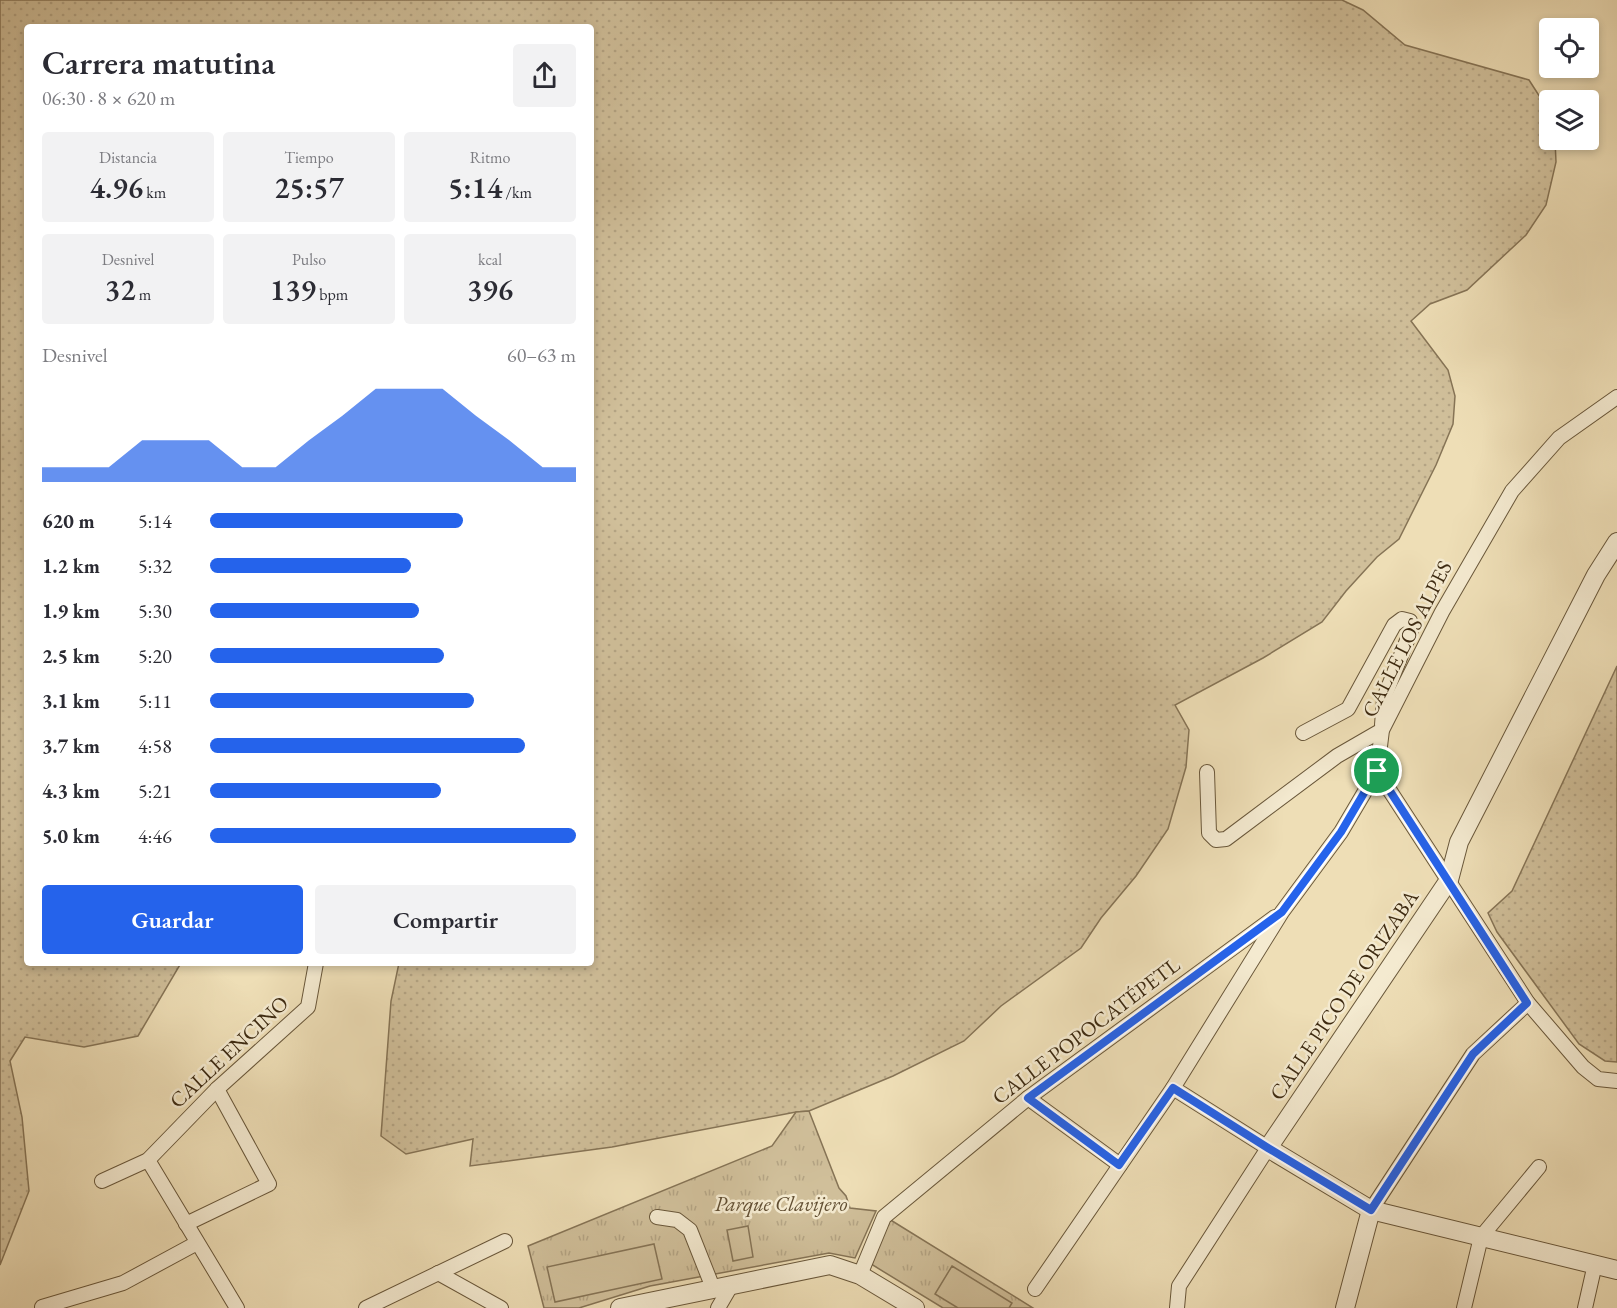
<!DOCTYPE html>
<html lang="es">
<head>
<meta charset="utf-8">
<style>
  body { margin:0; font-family:"EB Garamond",serif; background:#f2f2f3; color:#2b2b33; height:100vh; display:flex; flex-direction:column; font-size:22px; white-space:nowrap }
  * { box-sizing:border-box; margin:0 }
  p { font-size:20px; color:#7c7c81 }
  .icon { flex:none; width:33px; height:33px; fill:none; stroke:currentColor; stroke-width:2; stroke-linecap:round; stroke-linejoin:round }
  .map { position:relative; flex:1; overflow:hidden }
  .drawer { position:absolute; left:24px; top:24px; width:570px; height:942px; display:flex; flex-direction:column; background:#fff; border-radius:6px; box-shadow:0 3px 9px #0003 }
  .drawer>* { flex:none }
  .fabs { position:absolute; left:1539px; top:18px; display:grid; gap:12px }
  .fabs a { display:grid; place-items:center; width:60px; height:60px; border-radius:6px; background:#fff; box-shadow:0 3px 9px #0003; font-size:30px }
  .pin { position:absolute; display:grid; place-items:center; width:51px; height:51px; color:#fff; margin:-26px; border:3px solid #fff; border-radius:50%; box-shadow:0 2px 6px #0007 }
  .round { display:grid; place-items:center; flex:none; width:63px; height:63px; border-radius:6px; background:#f2f2f3 }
  .summary { display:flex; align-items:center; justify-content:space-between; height:102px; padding:0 18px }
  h1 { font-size:33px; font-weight:600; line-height:45px }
  .stats { display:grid; grid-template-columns:repeat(3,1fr); gap:9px; height:102px; padding:6px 18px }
  .stats div { display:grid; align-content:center; border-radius:6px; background:#f2f2f3; text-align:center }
  .stats b { font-size:30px; font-weight:600 }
  .stats small { font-size:16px; font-weight:400 }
  .stats p { font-size:16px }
  .chart { height:168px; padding:12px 18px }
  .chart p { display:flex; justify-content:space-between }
  .chart svg { width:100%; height:108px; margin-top:6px; fill:#2563eb; opacity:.7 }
  .primary-button { display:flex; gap:12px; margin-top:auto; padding:12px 18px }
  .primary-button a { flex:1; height:69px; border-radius:6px; background:#2563eb; color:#fff; font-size:24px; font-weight:600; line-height:69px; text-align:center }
  .primary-button a+a { background:#f2f2f3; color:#2b2b33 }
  ul { padding:0 18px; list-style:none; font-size:20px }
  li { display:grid; grid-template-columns:96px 72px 1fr; align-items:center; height:45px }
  li i { height:15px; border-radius:8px; background:#2563eb }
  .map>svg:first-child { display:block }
  .grass { fill:url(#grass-dots); stroke:#867456; stroke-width:1.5 }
  .park { fill:url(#park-tufts); stroke:#867456; stroke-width:1.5 }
  .pitch { fill:#d0bf9a; stroke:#867456; stroke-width:1.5 }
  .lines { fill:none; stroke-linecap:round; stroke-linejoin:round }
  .minor-casing { stroke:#69573a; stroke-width:16 }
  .tertiary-casing { stroke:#69573a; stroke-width:20 }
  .minor { stroke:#f4ead0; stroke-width:14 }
  .tertiary { stroke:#f4ead0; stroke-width:18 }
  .route-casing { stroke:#fff; stroke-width:12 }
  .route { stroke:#2563eb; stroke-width:8 }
  .labels { text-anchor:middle; stroke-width:5; stroke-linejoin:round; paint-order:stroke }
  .street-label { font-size:21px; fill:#3d2a11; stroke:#f4ead0 }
  .park-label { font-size:21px; font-style:italic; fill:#624f33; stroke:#f4ead0 }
</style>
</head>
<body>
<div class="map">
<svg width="1617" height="1308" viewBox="0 0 1617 1308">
  <defs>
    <pattern id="grass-dots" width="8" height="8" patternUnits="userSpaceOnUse" patternTransform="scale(1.5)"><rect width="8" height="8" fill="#d0bf9a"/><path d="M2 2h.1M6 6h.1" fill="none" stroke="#b4a484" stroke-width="1.8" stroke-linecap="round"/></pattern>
    <pattern id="park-tufts" width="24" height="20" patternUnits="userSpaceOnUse" patternTransform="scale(1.5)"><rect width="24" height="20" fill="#d0bf9a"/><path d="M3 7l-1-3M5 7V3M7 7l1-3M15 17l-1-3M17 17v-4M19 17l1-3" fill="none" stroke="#b4a484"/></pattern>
  </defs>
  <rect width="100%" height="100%" fill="#eedeb6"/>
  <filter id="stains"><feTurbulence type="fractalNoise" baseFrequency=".00333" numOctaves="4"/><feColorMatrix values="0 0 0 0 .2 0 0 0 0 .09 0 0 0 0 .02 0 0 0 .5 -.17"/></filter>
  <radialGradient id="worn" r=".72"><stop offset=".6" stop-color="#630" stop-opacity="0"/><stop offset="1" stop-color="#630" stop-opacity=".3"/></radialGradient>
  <g class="grass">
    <polygon points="0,0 1342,0 1363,10 1405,45 1529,80 1549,111 1550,140 1555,140 1556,162 1546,205 1526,235 1467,290 1430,304 1411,321 1448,370 1455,396 1453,424 1436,465 1399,539 1377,557 1346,591 1322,622 1263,658 1175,705 1189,730 1186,767 1168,829 1136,876 1101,918 1081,948 1001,1006 964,1041 893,1076 809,1111 796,1112 612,1147 470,1166 473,1139 406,1154 381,1136 391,1001 399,963 591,963 591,27 27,27 27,963 181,963 138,1036 84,1047 25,1037 10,1061 22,1117 29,1191 0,1265"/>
    <polygon points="1617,666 1617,1062 1605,1061 1579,1044 1497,932 1488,913 1512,891"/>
  </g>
  <g class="park">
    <polygon points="809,1111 839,1188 846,1196 850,1208 876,1211 855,1258 829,1253 650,1286 579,1308 544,1308 528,1246 772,1146 796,1112"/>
    <polygon points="889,1219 1033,1308 943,1308 871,1264"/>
  </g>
  <g class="pitch">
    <polygon points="748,1226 753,1257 733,1261 727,1230"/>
    <polygon points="654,1244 662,1279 555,1302 547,1267"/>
    <polygon points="952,1266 1012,1303 1009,1308 958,1308 935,1294"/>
  </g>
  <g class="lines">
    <defs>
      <g id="minor">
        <polyline points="1303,733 1348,709 1394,625 1402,619 1410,621 1412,628 1384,698 1382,725"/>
        <polyline points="1377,771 1528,1003 1583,1067 1598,1079 1617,1081"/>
        <polyline points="1207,772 1209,833 1216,840 1226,839 1337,756 1382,730"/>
        <polyline points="1173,1088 1268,1148 1179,1286 1177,1308"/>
        <polyline points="1028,1098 1120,1165"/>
        <polyline points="148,1160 237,1308"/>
        <polyline points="102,1181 148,1160 217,1089 308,1007 316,963"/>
        <polyline points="1371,1210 1473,1054 1528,1003"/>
        <polyline points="657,1217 677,1220 690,1230 713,1288"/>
        <polyline points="186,1224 269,1184 217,1089"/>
        <polyline points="438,1273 501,1308"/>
        <polyline points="860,1275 884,1217 1028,1098 1275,917"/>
        <polyline points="1035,1289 1173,1088 1282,912 1341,832 1377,771 1382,730 1442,612 1512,491 1559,438 1617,397"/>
        <polyline points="42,1307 123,1283 197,1243"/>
        <polyline points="366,1308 505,1241"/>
        <polyline points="718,1308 732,1284"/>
        <polyline points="1464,1308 1481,1237 1539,1167"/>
        <polyline points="1585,1308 1595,1264"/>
      </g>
      <g id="tertiary">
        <polyline points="1617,542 1596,575 1459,842 1449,880 1268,1148 1371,1210 1617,1270"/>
        <polyline points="620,1308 830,1265 860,1275 915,1308"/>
        <polyline points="1345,1308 1371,1210"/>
      </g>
    </defs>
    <use href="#minor" class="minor-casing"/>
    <use href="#tertiary" class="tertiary-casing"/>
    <use href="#minor" class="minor"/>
    <use href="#tertiary" class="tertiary"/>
  </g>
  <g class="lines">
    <defs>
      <polygon id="route" points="1377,771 1527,1003 1473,1054 1371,1210 1268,1148 1173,1088 1119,1165 1028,1098 1282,912 1341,832"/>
    </defs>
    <use href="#route" class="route-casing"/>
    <use href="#route" class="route"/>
  </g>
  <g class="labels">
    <g class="street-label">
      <text transform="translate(1407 639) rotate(-63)" y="7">CALLE LOS ALPES</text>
      <text transform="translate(1344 995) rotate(-56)" y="7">CALLE PICO DE ORIZABA</text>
      <text transform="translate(1086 1031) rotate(-37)" y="7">CALLE POPOCATÉPETL</text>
      <text transform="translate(229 1052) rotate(-43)" y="7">CALLE ENCINO</text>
    </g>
    <g class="park-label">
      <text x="781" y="1211">Parque Clavijero</text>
    </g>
  </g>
  <rect width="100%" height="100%" filter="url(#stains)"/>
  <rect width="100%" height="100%" fill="url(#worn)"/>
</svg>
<div class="fabs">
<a><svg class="icon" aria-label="locate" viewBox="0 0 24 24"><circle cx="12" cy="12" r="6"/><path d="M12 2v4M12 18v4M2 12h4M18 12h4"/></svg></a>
<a><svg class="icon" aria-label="layers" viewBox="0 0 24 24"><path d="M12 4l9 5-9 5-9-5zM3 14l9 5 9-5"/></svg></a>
</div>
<div class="pin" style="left:1377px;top:771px;background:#1e9e55"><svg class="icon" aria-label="arrive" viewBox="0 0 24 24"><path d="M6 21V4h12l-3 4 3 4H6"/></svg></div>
<section class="drawer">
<div class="summary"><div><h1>Carrera matutina</h1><p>06:30 · 8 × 620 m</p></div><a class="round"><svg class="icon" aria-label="share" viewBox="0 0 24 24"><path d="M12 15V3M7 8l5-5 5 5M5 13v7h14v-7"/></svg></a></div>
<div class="stats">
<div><p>Distancia</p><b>4.96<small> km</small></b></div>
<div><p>Tiempo</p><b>25:57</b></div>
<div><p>Ritmo</p><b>5:14<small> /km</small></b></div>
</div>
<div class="stats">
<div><p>Desnivel</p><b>32<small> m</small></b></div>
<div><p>Pulso</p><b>139<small> bpm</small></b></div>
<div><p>kcal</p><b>396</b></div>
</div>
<div class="chart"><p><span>Desnivel</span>60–63 m</p>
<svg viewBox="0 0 160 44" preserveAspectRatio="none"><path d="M0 44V38L10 38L20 38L30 27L40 27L50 27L60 38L70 38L80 27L90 17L100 6L110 6L120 6L130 17L140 27L150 38L160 38V44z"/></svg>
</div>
<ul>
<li><b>620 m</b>5:14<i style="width:69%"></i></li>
<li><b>1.2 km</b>5:32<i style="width:55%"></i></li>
<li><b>1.9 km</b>5:30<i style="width:57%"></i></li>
<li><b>2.5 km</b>5:20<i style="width:64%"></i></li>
<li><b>3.1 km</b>5:11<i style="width:72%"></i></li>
<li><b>3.7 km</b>4:58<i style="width:86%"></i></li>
<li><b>4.3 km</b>5:21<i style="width:63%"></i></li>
<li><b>5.0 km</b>4:46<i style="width:100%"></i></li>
</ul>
<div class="primary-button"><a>Guardar</a><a>Compartir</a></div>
</section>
</div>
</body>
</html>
